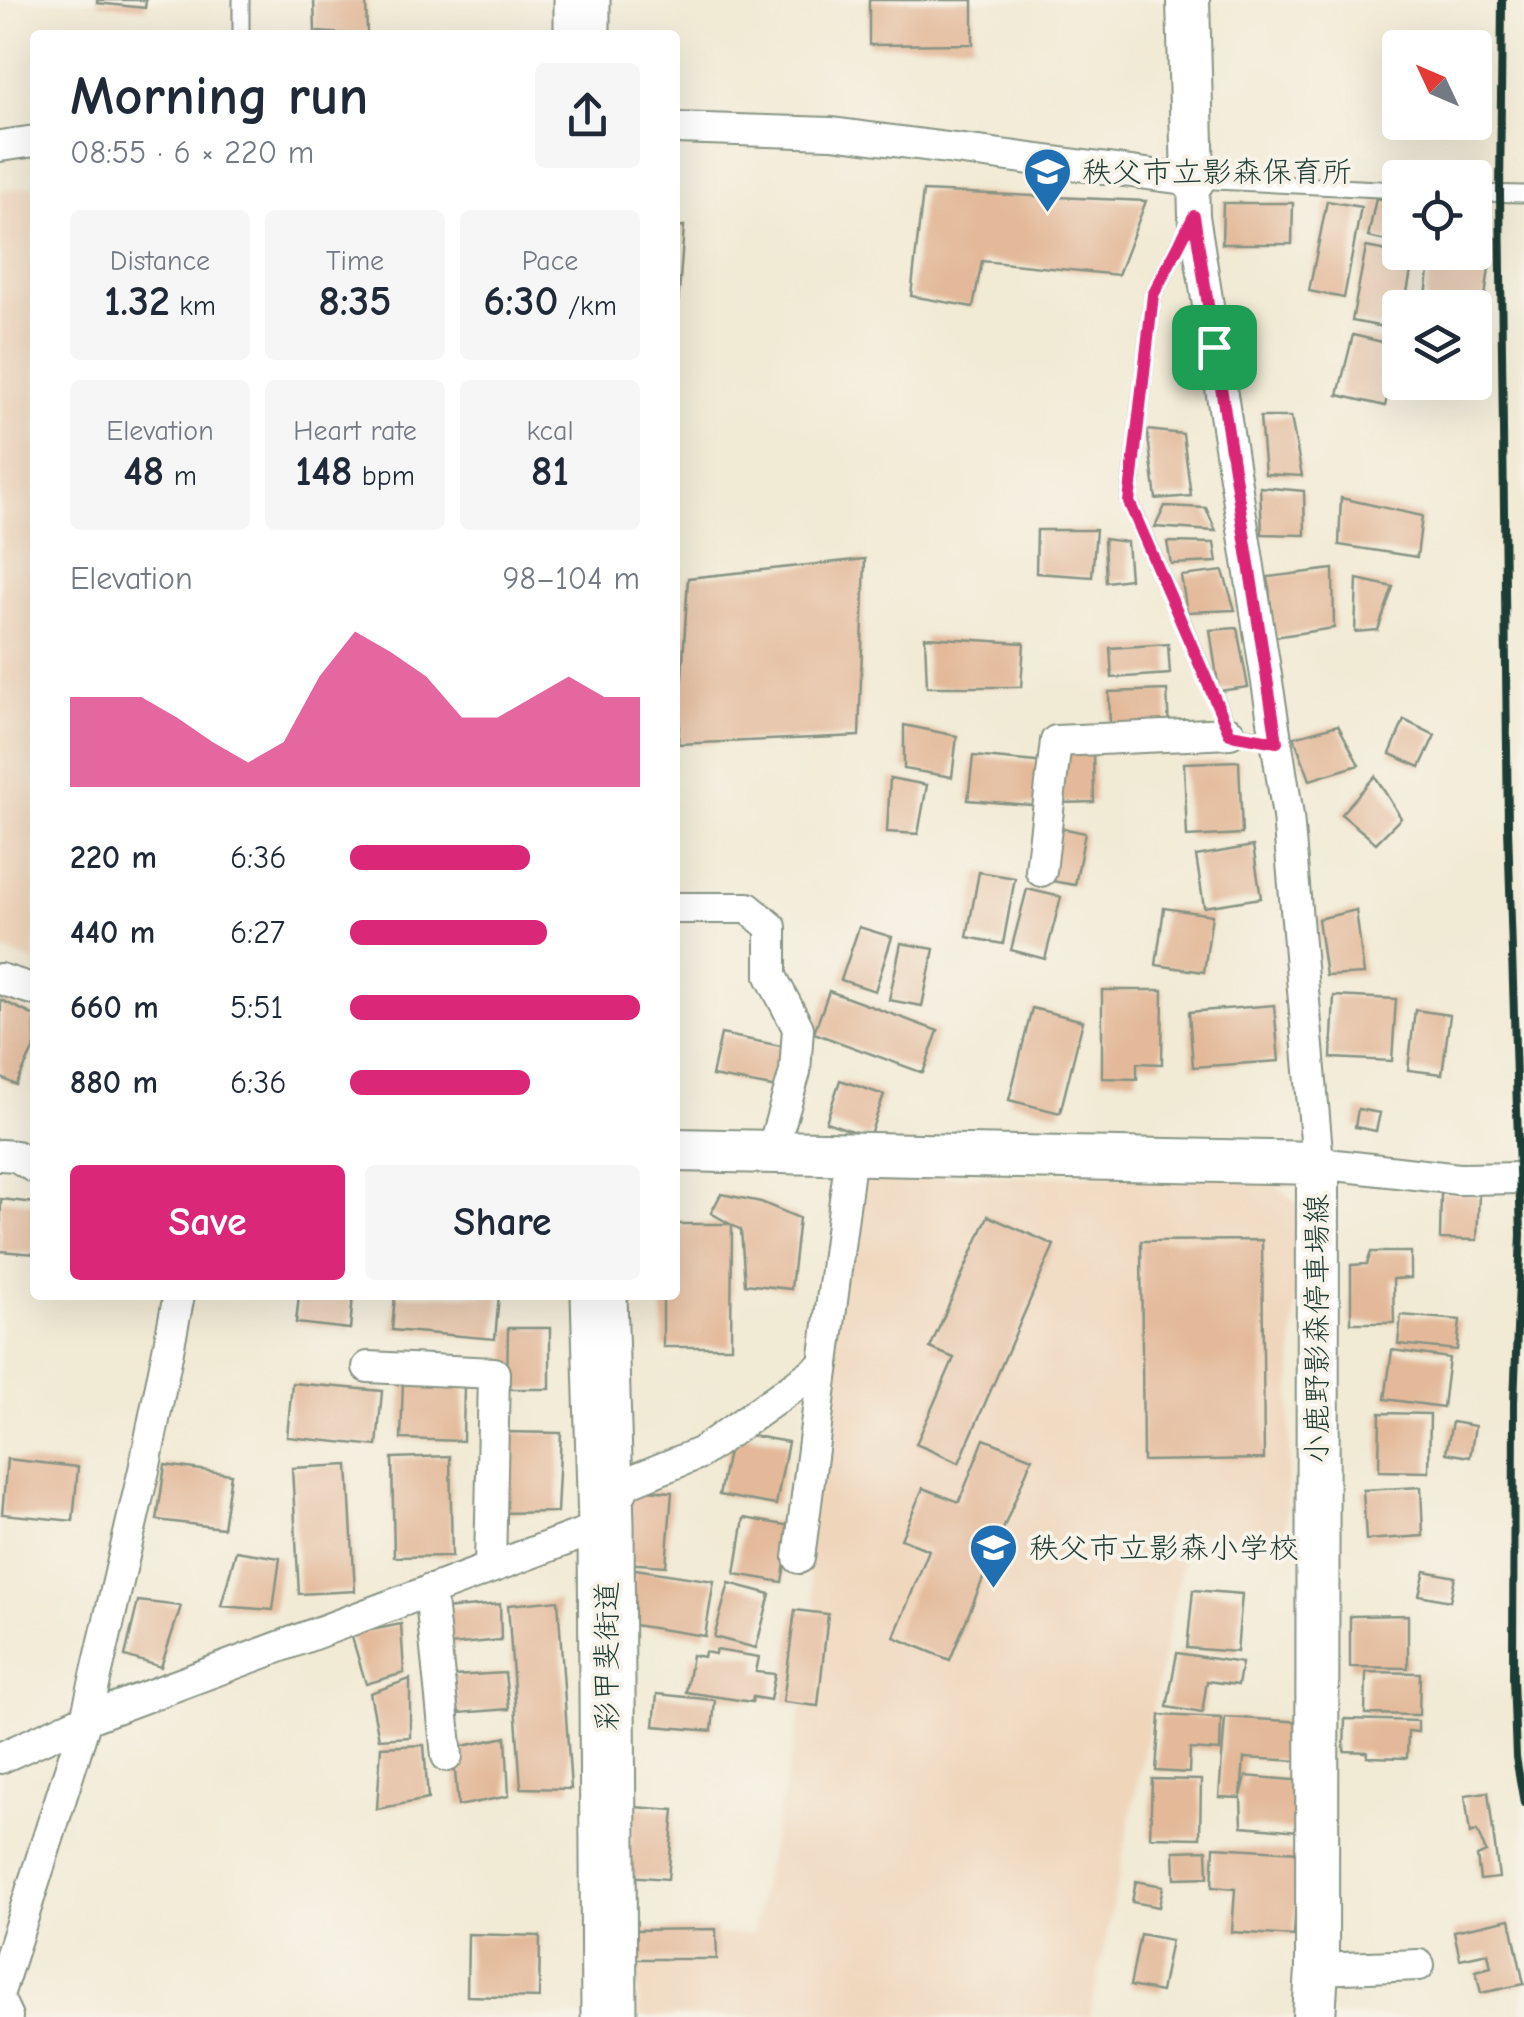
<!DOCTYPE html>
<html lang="en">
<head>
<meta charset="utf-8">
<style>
  body { margin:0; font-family:"Comic Neue","Klee One",sans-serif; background:#f6f6f7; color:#1f2937; height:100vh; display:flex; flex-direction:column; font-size:38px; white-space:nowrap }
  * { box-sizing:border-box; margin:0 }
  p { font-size:32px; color:#747a83 }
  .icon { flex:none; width:55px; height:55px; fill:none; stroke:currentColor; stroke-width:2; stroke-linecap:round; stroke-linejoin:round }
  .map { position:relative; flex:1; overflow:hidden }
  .side { position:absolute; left:30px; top:30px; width:650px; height:1270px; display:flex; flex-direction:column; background:#fff; border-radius:10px; box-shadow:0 10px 40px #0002 }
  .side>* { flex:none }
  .needle { width:65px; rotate:314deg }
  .tools { position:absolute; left:1382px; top:30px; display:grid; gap:20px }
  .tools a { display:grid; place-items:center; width:110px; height:110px; border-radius:10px; background:#fff; box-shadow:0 10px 40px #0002; font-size:50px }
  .pin { position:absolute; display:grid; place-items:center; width:85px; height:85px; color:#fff; margin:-42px; border-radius:20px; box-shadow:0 5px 15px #0006 }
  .round { display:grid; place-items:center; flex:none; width:105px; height:105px; border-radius:10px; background:#f6f6f7 }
  .summary { display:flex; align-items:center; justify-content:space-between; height:170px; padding:0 40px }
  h1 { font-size:55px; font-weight:800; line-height:75px }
  .stats { display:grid; grid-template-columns:repeat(3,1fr); gap:15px; height:170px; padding:10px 40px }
  .stats div { display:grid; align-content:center; border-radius:10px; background:#f6f6f7; text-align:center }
  .stats b { font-size:42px; font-weight:800 }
  .stats small { font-size:28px; font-weight:400 }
  .stats p { font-size:28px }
  .chart { height:280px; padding:20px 40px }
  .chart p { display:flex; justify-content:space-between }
  .chart svg { width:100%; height:180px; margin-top:10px; fill:#db2777; opacity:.7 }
  .primary-button { display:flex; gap:20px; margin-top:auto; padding:20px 40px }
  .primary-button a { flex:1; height:115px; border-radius:10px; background:#db2777; color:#fff; font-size:40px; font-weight:800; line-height:115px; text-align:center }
  .primary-button a+a { background:#f6f6f7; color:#1f2937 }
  ul { padding:0 40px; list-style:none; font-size:32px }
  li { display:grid; grid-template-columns:160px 120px 1fr; align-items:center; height:75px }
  li i { height:25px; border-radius:12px; background:#db2777 }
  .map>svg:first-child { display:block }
  .built { fill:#efd6bb }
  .building { fill:#e3b99a }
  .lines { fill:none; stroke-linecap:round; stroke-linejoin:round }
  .lane-casing { stroke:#889484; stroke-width:19 }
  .street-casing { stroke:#889484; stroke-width:34 }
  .secondary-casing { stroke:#889484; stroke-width:46 }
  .highway-casing { stroke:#889484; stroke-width:59 }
  .lane { stroke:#fff; stroke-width:15 }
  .street { stroke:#fff; stroke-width:30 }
  .secondary { stroke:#fff; stroke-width:42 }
  .highway { stroke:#fff; stroke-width:55 }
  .rail { stroke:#1f3d34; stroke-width:8 }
  .route-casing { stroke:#fff; stroke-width:20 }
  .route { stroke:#db2777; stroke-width:12 }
  .labels { text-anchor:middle; stroke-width:8; stroke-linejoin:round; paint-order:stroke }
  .poi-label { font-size:30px; fill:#1f3d34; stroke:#f7f3e8; text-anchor:start }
  .street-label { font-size:30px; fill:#1f3d34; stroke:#f7f3e8 }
</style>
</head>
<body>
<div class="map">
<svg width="1524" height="2017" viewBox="0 0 1524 2017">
  <rect width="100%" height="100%" fill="#f7f3e8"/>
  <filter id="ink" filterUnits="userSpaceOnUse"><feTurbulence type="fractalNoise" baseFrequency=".01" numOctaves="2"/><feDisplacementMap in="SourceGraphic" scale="20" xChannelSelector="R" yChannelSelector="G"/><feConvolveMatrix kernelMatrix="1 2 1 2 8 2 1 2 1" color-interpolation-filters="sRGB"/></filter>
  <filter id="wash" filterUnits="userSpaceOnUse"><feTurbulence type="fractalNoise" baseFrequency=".0048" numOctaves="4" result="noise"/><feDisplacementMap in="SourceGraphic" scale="40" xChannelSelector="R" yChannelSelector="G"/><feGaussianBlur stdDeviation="2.25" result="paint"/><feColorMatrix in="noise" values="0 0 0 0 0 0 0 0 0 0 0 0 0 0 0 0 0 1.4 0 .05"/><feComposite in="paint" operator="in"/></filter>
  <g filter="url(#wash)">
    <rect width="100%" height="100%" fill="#f1ead5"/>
    <g class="built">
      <polygon points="35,185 35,962 0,949 0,191"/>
      <polygon points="858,1176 1268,1177 1299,1205 1285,1542 1188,1532 1090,2017 639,2017 639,1936 752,1934 820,1625 804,1554"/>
    </g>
    <g id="blocks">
      <g class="building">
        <polygon points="97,0 146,0 145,8 97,3"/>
        <polygon points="314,0 366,0 367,35 315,32"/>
        <polygon points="869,0 973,0 973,44 869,45"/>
        <polygon points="923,191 1146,201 1118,275 982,261 973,307 911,296"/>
        <polygon points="1376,198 1400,203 1400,244 1368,237"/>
        <polygon points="1327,201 1361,207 1344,298 1309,291"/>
        <polygon points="1223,203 1293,203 1292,244 1222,244"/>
        <polygon points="684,226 678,306 675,306 675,227"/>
        <polygon points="1366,247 1414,256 1404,308 1400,308 1400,330 1352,321"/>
        <polygon points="1431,253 1490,260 1483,313 1475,312 1475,308 1425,306"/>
        <polygon points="1353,335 1399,346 1385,406 1338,395"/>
        <polygon points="1260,417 1291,417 1302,476 1265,474"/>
        <polygon points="1147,430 1183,434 1191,496 1156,499"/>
        <polygon points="1260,487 1304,491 1305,535 1262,534"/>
        <polygon points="1341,498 1422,516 1417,557 1339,545"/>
        <polygon points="1165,506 1206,508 1216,531 1155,527"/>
        <polygon points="1037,530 1096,530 1092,577 1036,573"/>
        <polygon points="1104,539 1127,542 1130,579 1106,582"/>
        <polygon points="1167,542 1214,543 1217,562 1171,564"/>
        <polygon points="865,559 859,736 678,744 688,578"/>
        <polygon points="1333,569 1334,628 1274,637 1268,577"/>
        <polygon points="1223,571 1235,610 1187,612 1181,576"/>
        <polygon points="1357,579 1393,587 1378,630 1355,632"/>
        <polygon points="1237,628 1248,687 1219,691 1210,630"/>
        <polygon points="925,637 1024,643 1021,687 927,687"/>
        <polygon points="1168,644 1170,674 1112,678 1110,648"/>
        <polygon points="1167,690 1169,729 1110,731 1109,692"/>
        <polygon points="1404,720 1435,735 1420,767 1390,754"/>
        <polygon points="904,725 957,736 952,777 904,769"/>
        <polygon points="1338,725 1359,765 1310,780 1294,737"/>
        <polygon points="1060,751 1093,751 1094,802 1061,803"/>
        <polygon points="973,756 1046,763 1042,806 968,800"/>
        <polygon points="1239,761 1242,834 1187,837 1184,763"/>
        <polygon points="1375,776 1401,818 1376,843 1341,814"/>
        <polygon points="890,778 927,785 918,834 887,832"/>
        <polygon points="1057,827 1085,833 1075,885 1046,880"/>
        <polygon points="1253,846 1261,898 1204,907 1196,856"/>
        <polygon points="979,872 1015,878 1003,944 967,937"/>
        <polygon points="1027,889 1061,897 1045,959 1011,950"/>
        <polygon points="1164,908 1212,915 1204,972 1156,965"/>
        <polygon points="1356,910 1364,974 1326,976 1318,919"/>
        <polygon points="859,927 892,937 875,991 841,980"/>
        <polygon points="901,943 934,949 922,1006 889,1000"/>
        <polygon points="1102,990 1163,990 1162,1064 1137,1063 1137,1079 1102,1078"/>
        <polygon points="829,991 938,1031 923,1073 814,1033"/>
        <polygon points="1334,996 1396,999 1392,1061 1331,1058"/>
        <polygon points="1,1000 35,1016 35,1046 16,1085 0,1077"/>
        <polygon points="1274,1005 1279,1061 1193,1067 1189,1012"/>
        <polygon points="1032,1008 1083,1021 1060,1113 1009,1100"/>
        <polygon points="1415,1010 1450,1015 1442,1074 1408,1070"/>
        <polygon points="721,1034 791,1048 783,1089 712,1076"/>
        <polygon points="840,1080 884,1095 869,1137 826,1122"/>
        <polygon points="1358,1109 1380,1113 1376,1131 1355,1127"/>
        <polygon points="1441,1193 1479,1194 1477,1240 1440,1239"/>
        <polygon points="721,1194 761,1202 799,1218 791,1289 745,1284 741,1230 732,1225 731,1347 663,1347 663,1295 675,1295 675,1224 730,1224 711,1213"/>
        <polygon points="1,1199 35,1203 35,1254 0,1251"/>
        <polygon points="988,1216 1054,1245 959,1463 916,1444 954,1358 930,1348"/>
        <polygon points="1262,1240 1264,1459 1143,1461 1141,1241"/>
        <polygon points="1371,1252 1411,1252 1411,1278 1393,1279 1394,1323 1351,1323 1351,1265 1367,1264"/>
        <polygon points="299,1295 353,1295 350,1329 296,1323"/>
        <polygon points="395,1295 499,1295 495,1339 392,1330"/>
        <polygon points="1401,1315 1460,1320 1457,1350 1398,1344"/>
        <polygon points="508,1328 550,1328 550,1389 507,1389"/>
        <polygon points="1392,1350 1449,1358 1443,1407 1385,1399"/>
        <polygon points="403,1382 464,1384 463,1441 401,1439"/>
        <polygon points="292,1383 382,1391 377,1446 287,1437"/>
        <polygon points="1380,1413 1430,1414 1429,1472 1379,1471"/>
        <polygon points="1452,1422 1475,1426 1470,1457 1446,1453"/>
        <polygon points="503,1432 561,1433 557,1512 498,1513"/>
        <polygon points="732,1432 788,1442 776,1505 719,1495"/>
        <polygon points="984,1439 1032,1458 950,1660 894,1637 929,1550 901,1539 923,1488 959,1502"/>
        <polygon points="450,1456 452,1556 394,1557 392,1458"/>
        <polygon points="7,1459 78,1467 73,1521 2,1514"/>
        <polygon points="165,1465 231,1474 223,1528 157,1520"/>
        <polygon points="348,1465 355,1591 299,1594 292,1468"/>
        <polygon points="1421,1487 1423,1536 1366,1540 1363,1490"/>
        <polygon points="631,1489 672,1492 666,1566 625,1563"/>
        <polygon points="744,1518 791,1526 782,1582 735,1574"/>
        <polygon points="236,1551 280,1558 273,1610 221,1606"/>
        <polygon points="635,1569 714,1581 705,1636 627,1624"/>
        <polygon points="1425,1571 1455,1577 1450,1601 1419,1595"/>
        <polygon points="729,1583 770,1594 756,1648 714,1637"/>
        <polygon points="1193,1590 1242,1594 1237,1652 1187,1648"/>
        <polygon points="558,1600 571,1789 521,1788 508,1605"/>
        <polygon points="138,1601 181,1606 161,1667 125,1656"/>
        <polygon points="500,1604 501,1640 450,1645 444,1609"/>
        <polygon points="795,1610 828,1614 818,1706 783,1702"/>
        <polygon points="1408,1615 1408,1668 1350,1667 1350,1616"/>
        <polygon points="401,1624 404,1673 366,1684 351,1634"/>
        <polygon points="716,1650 759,1657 756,1672 775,1674 770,1700 753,1697 752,1702 686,1692 692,1655 704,1657 705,1652 715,1654"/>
        <polygon points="1177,1653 1242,1663 1238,1685 1207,1681 1202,1713 1167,1707"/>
        <polygon points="1366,1672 1420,1673 1419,1715 1365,1714"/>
        <polygon points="505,1673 509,1709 459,1713 453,1676"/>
        <polygon points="410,1679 410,1737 379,1739 370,1693"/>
        <polygon points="657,1694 715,1700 712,1731 654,1726"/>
        <polygon points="1160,1715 1221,1718 1220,1751 1190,1749 1189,1773 1156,1771"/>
        <polygon points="1225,1717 1303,1722 1300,1761 1244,1758 1241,1796 1246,1776 1304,1781 1299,1831 1242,1826 1241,1798 1219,1797"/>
        <polygon points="1345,1719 1418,1721 1418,1732 1408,1731 1407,1758 1367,1757 1368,1752 1344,1751"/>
        <polygon points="506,1737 509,1796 458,1806 453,1748"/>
        <polygon points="424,1745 428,1799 377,1809 381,1747"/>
        <polygon points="1152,1779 1201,1780 1200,1838 1150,1837"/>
        <polygon points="1488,1792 1499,1878 1480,1880 1477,1856 1486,1852 1477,1831 1470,1834 1465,1795"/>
        <polygon points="634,1807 674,1810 668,1879 628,1876"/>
        <polygon points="1214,1847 1299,1852 1294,1936 1232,1932 1235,1889 1212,1887"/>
        <polygon points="1207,1850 1208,1877 1175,1878 1174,1851"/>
        <polygon points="1136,1881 1163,1886 1159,1907 1132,1902"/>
        <polygon points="1510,1919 1524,1984 1481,1993 1476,1971 1491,1967 1488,1953 1460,1959 1454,1931"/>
        <polygon points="716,1929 717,1959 631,1959 631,1930"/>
        <polygon points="468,1934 540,1936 539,1998 467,1996"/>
        <polygon points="1140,1934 1171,1940 1161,1992 1130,1986"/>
      </g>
    </g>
  </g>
  <g filter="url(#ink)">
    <use href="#blocks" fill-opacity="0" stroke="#889484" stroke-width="2.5"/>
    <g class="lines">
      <defs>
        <g id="lane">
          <polyline points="241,35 241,0"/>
          <polyline points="1194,180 1400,190"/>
          <polyline points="1475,193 1524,194"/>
          <polyline points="1191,222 1153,295 1129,501 1230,733 1277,742"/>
        </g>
        <g id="street">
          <polyline points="675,128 832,133 1193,180 1194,216 1288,816 1318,1163 1459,1179 1524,1178"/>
          <polyline points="0,146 35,141"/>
          <polyline points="1041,871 1056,741 1230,733"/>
          <polyline points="675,908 748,908 771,927 771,976 798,1028 795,1072 772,1151"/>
          <polyline points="0,979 35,990"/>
          <polyline points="0,1155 16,1156 35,1168"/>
          <polyline points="368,1367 494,1373 490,1568"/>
          <polyline points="799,1558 851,1153"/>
          <polyline points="430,1590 447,1756"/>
          <polyline points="0,1758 86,1719 606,1525 626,1483 700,1453 824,1365"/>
          <polyline points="1317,1969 1419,1965"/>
          <polyline points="0,1989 86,1719 144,1470 179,1295"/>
          <polyline points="0,2002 7,2017"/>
        </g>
        <g id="secondary">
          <polyline points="1188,0 1193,180"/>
          <polyline points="675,1150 1318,1163 1317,1969 1314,2017"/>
        </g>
        <g id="highway">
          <polyline points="582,35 582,0"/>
          <polyline points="599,1295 606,1525 609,2017"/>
        </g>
      </defs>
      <use href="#lane" class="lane-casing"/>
      <use href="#street" class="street-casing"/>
      <use href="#secondary" class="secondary-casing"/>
      <use href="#highway" class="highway-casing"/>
      <use href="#lane" class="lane"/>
      <use href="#street" class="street"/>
      <use href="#secondary" class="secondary"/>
      <use href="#highway" class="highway"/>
      <polyline class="rail" points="1502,0 1500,194 1508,827 1521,1234 1514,1402 1513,1678 1516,1757 1524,1803"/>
    </g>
  </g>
  <g class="lines" filter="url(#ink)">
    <defs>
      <polygon id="route" points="1194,216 1277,742 1230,734 1129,502 1153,295"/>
    </defs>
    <use href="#route" class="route-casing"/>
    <use href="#route" class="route"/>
  </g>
  <defs>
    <symbol id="school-pin" viewBox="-11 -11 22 30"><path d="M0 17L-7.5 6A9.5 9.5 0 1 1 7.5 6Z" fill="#1f6fb2" stroke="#f7f3e8"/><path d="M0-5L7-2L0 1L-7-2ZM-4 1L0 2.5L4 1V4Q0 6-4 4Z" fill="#fff"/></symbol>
  </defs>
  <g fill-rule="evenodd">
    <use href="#school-pin" x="1020" y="144" width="55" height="75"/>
    <use href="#school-pin" x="966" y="1520" width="55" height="75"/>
  </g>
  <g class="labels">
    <g class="poi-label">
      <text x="1082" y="182">秩父市立影森保育所</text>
      <text x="1029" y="1558">秩父市立影森小学校</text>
    </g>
    <g class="street-label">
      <text transform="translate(1317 1329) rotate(-90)" y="10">小鹿野影森停車場線</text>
      <text transform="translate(607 1656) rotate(-90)" y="10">彩甲斐街道</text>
    </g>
  </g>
</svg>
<div class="tools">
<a><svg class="needle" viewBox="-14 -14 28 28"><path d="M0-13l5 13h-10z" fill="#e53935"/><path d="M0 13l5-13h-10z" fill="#747a83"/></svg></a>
<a><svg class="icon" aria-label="locate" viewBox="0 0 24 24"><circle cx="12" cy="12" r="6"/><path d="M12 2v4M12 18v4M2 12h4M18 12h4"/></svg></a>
<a><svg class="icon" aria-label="layers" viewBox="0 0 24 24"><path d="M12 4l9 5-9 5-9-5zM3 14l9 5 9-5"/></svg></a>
</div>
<div class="pin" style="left:1214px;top:347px;background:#1e9e55"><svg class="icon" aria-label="arrive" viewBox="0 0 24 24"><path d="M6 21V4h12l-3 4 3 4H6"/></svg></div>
<section class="side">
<div class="summary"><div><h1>Morning run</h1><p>08:55 · 6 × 220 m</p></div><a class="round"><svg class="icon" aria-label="share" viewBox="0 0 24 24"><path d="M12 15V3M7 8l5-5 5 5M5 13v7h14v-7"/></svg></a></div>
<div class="stats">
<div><p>Distance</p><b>1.32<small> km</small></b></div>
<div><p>Time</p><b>8:35</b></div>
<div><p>Pace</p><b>6:30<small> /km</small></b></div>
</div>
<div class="stats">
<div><p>Elevation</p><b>48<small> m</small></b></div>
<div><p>Heart rate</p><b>148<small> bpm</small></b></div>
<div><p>kcal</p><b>81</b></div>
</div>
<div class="chart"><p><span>Elevation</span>98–104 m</p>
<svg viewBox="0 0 160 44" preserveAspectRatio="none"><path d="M0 44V22L10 22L20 22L30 27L40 33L50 38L60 33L70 17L80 6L90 11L100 17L110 27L120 27L130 22L140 17L150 22L160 22V44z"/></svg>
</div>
<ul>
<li><b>220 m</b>6:36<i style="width:62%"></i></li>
<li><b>440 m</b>6:27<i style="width:68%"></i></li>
<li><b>660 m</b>5:51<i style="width:100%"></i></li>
<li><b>880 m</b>6:36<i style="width:62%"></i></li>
</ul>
<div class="primary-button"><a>Save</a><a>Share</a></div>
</section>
</div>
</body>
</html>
